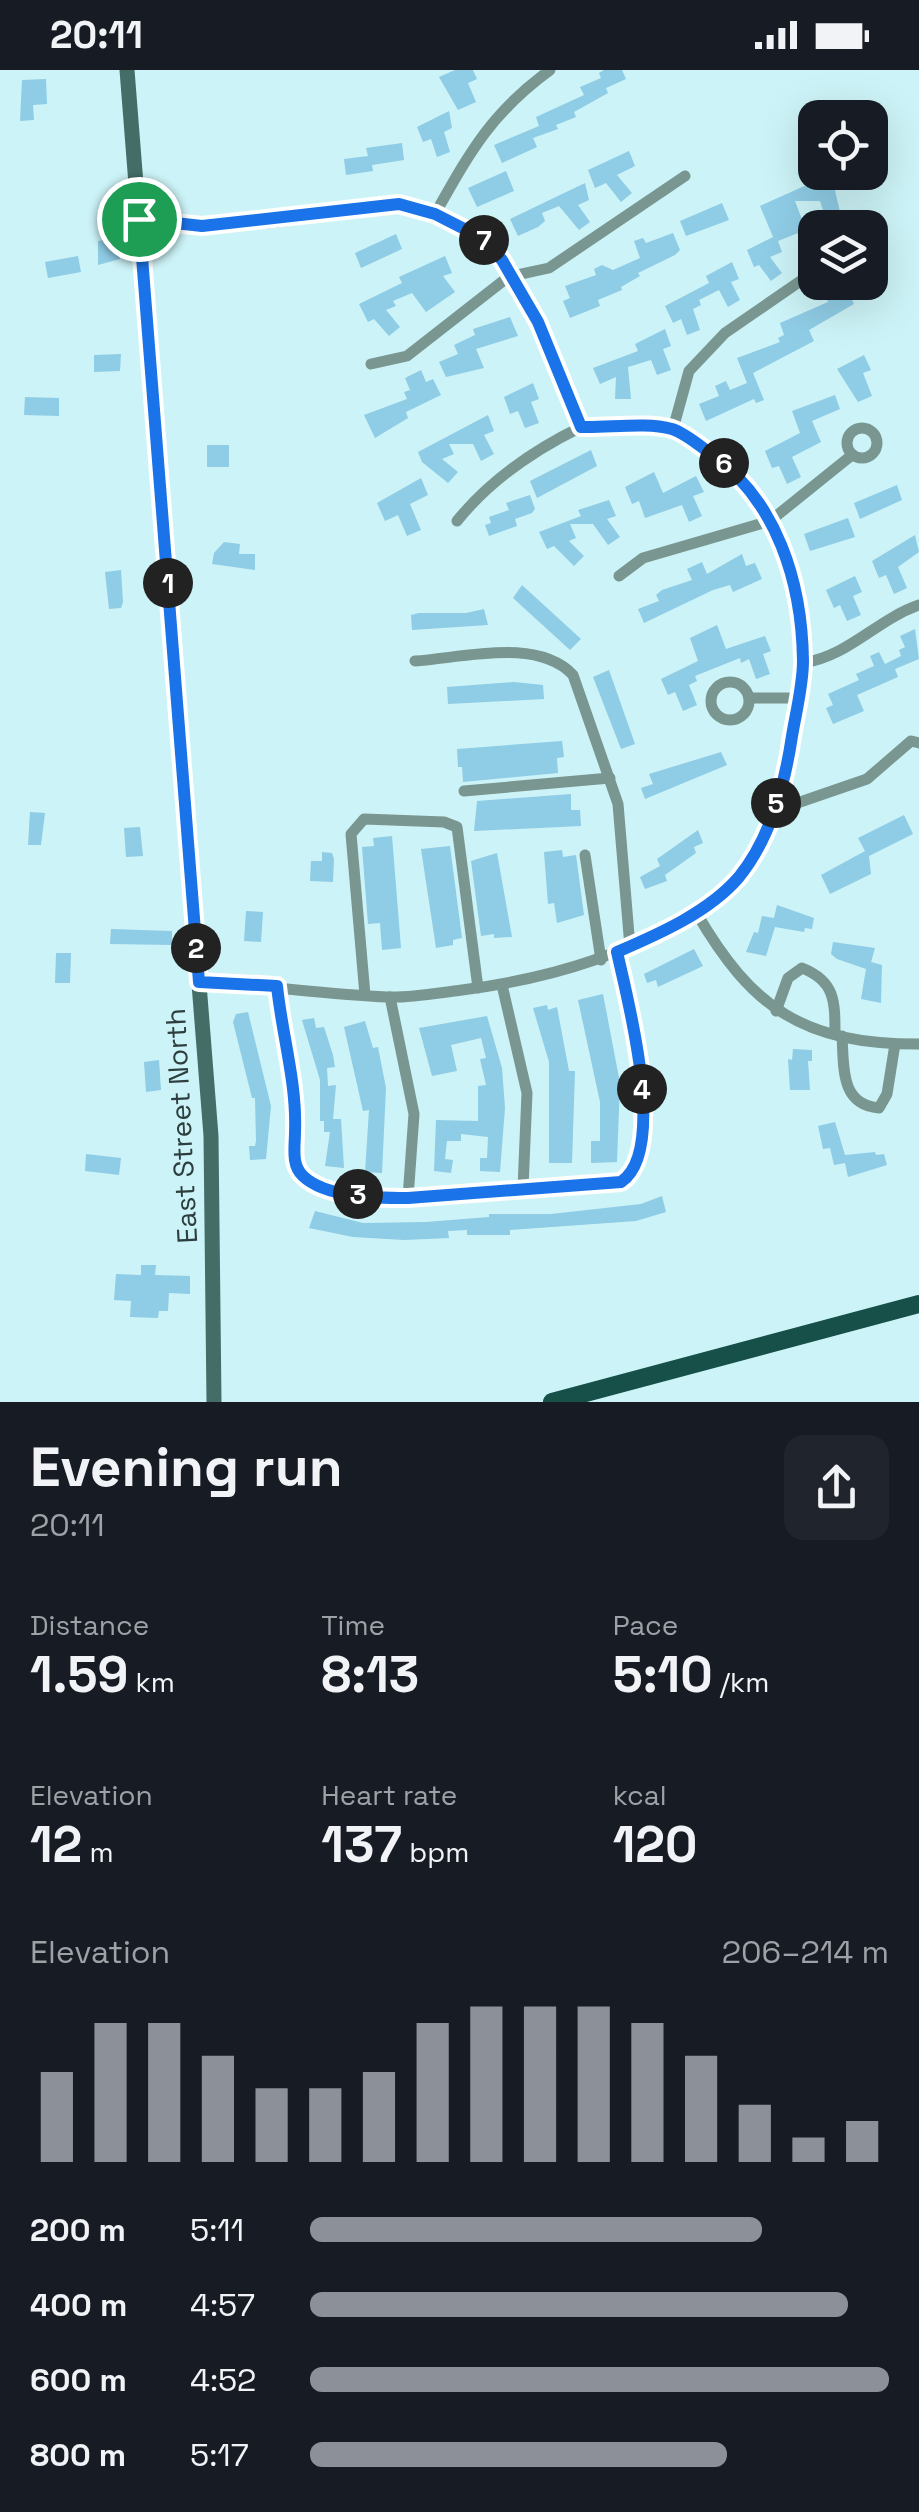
<!DOCTYPE html>
<html lang="en">
<head>
<meta charset="utf-8">
<style>
  body { margin:0; font-family:"Space Grotesk",sans-serif; background:#20242c; color:#f1f3f6; height:100vh; display:flex; flex-direction:column; font-size:38px; white-space:nowrap }
  * { box-sizing:border-box; margin:0 }
  p { font-size:32px; color:#9ea1a6 }
  .icon { flex:none; width:55px; height:55px; fill:none; stroke:currentColor; stroke-width:2; stroke-linecap:round; stroke-linejoin:round }
  .map { position:relative; height:1332px; overflow:hidden }
  .details { display:flex; flex-direction:column; background:#171b24; flex:1 }
  .details>* { flex:none }
  .fabs { position:absolute; left:798px; top:30px; display:grid; gap:20px }
  .fabs a { display:grid; place-items:center; width:90px; height:90px; border-radius:20px; background:#171b24; box-shadow:0 10px 40px #0002; font-size:50px }
  .pin { position:absolute; display:grid; place-items:center; width:85px; height:85px; color:#fff; margin:-42px; border:5px solid #fff; border-radius:50%; box-shadow:0 2px 10px #0007 }
  .km { position:absolute; width:50px; height:50px; margin:-25px; border-radius:50%; background:#222; color:#fff; font-size:28px; line-height:50px; text-align:center }
  .round { display:grid; place-items:center; flex:none; width:105px; height:105px; border-radius:20px; background:#20242c }
  .head { display:flex; align-items:center; justify-content:space-between; height:170px; padding:0 30px }
  h1 { font-size:55px; font-weight:800; line-height:75px }
  .stats { display:grid; grid-template-columns:repeat(3,1fr); gap:15px; height:170px; padding:10px 30px }
  .stats div { display:grid; align-content:center }
  .stats b { font-size:50px; font-weight:800 }
  .stats small { font-size:28px; font-weight:400 }
  .stats p { font-size:28px }
  .chart { height:280px; padding:20px 30px }
  .chart p { display:flex; justify-content:space-between }
  .chart svg { width:100%; height:180px; margin-top:10px; stroke:#8c9099; stroke-width:6 }
  ul { padding:0 30px; list-style:none; font-size:32px }
  li { display:grid; grid-template-columns:160px 120px 1fr; align-items:center; height:75px }
  li i { height:25px; border-radius:12px; background:#8c9099 }
  .status { display:flex; justify-content:space-between; align-items:center; height:70px; padding:0 50px; background:#171b24; direction:ltr }
  .status svg { height:28px; fill:currentColor }
  .map>svg:first-child { display:block }
  .building { fill:#8fcce5 }
  .lines { fill:none; stroke-linecap:round; stroke-linejoin:round }
  .minor { stroke:#7a9690; stroke-width:11 }
  .secondary { stroke:#436d66; stroke-width:15 }
  .primary { stroke:#165048; stroke-width:18 }
  .route-casing { stroke:#fff; stroke-width:20 }
  .route { stroke:#1a73e8; stroke-width:12 }
  .labels { text-anchor:middle; stroke-width:9; stroke-linejoin:round; paint-order:stroke }
  .street-label { font-size:28px; fill:#2e3e3f; stroke:#ccf3f7 }
</style>
</head>
<body>
<div class="status"><b>20:11</b><svg viewBox="0 0 49 12"><path d="M0 12V9h3v3zM5 12V6h3v6zM10 12V3h3v9zM15 12V0h3v12zM26 1h20v11H26zM47 4h2v5h-2z"/></svg></div>
<div class="map">
<svg width="919" height="1332" viewBox="0 0 919 1332">
  <rect width="100%" height="100%" fill="#ccf3f7"/>
  <g class="building">
    <polygon points="455,0 473,0 477,9 468,13 476,32 458,40 439,7"/>
    <polygon points="604,0 622,0 626,9 606,18 608,23 574,42 576,47 556,55 558,59 533,68 537,77 502,93 494,75 539,56 536,47 584,25 580,17 601,8 599,3"/>
    <polygon points="46,9 47,34 33,35 34,50 20,51 22,10"/>
    <polygon points="449,41 452,58 444,62 450,82 437,87 431,69 423,72 417,57"/>
    <polygon points="402,73 404,90 372,95 373,101 346,105 344,89 368,86 366,78"/>
    <polygon points="629,81 635,96 617,105 632,123 621,132 606,113 595,118 588,100"/>
    <polygon points="506,101 514,121 477,137 468,118"/>
    <polygon points="831,104 842,150 828,155 820,131 795,131 806,160 778,171 782,182 770,187 782,203 771,211 759,195 754,197 747,180 773,167 760,136"/>
    <polygon points="585,113 589,130 578,135 590,152 579,160 559,136 542,143 545,151 538,157 518,166 510,149"/>
    <polygon points="722,133 729,150 686,166 680,151"/>
    <polygon points="673,163 680,180 675,185 638,203 640,206 621,217 622,220 598,230 600,236 570,248 563,231 570,228 565,216 596,205 594,199 602,195 613,200 640,188 634,171 643,168 646,173"/>
    <polygon points="396,164 402,179 361,198 355,183"/>
    <polygon points="117,168 120,189 98,195 98,171"/>
    <polygon points="78,186 81,202 48,208 45,192"/>
    <polygon points="445,186 452,203 443,206 455,222 426,242 412,223 393,231 396,236 386,240 400,257 389,266 374,249 368,252 359,234 402,213 399,207"/>
    <polygon points="732,192 739,209 731,212 740,230 728,237 719,220 699,230 701,235 693,239 700,260 687,265 681,249 673,253 665,236 709,213 706,206"/>
    <polygon points="847,218 854,234 809,260 814,271 753,303 764,330 756,333 754,329 706,351 699,334 719,326 715,316 726,311 730,320 747,313 737,288 780,272 778,268 784,265 780,253 828,232 826,227"/>
    <polygon points="510,247 518,266 476,279 484,298 446,307 439,292 458,284 454,275 475,265 473,259"/>
    <polygon points="665,259 671,276 663,279 671,300 657,305 651,290 628,297 631,329 615,329 616,307 600,314 593,298 638,281 635,274"/>
    <polygon points="121,284 120,301 94,302 94,285"/>
    <polygon points="864,285 871,300 863,303 872,326 858,332 837,299"/>
    <polygon points="421,300 426,312 433,309 441,325 406,342 408,348 375,368 364,345 407,329 404,322 410,320 405,308"/>
    <polygon points="533,313 539,329 531,332 539,353 525,358 518,341 510,344 504,327"/>
    <polygon points="835,325 840,339 812,351 821,372 792,387 801,407 787,414 779,396 772,398 765,381 800,363 792,341"/>
    <polygon points="25,327 59,328 59,346 24,345"/>
    <polygon points="488,345 494,361 484,365 494,384 481,391 473,374 449,374 454,384 442,389 458,402 448,413 422,392 418,382"/>
    <rect x="207" y="375" width="22" height="22"/>
    <polygon points="591,380 597,396 537,428 530,411"/>
    <polygon points="654,402 663,423 696,406 704,422 693,426 702,446 689,452 682,435 645,448 639,431 632,434 625,417"/>
    <polygon points="421,408 428,425 410,434 421,460 407,466 398,445 385,451 377,433"/>
    <polygon points="897,415 902,430 860,449 854,433"/>
    <polygon points="530,425 535,439 532,443 515,449 517,456 489,466 485,455 491,453 489,447 509,440 506,433"/>
    <polygon points="609,430 616,446 607,449 620,467 608,475 593,454 570,454 576,468 569,471 584,486 574,496 554,476 547,479 539,462 581,446 578,440"/>
    <polygon points="848,448 855,467 810,481 804,464"/>
    <polygon points="915,465 919,482 898,497 907,518 894,524 886,505 879,508 872,491"/>
    <polygon points="224,472 240,474 239,484 255,484 255,500 212,494 214,483"/>
    <polygon points="742,484 746,496 755,493 762,509 733,522 730,515 713,520 644,553 638,539 659,531 656,525 662,520 692,510 687,499 702,492 707,504"/>
    <polygon points="121,500 123,532 121,538 109,539 105,502"/>
    <polygon points="855,506 862,522 853,526 861,545 847,551 840,535 834,538 826,520"/>
    <polygon points="522,515 581,569 570,580 513,528"/>
    <polygon points="484,539 488,555 412,560 411,545 419,543 466,543"/>
    <polygon points="717,555 726,579 765,566 771,581 763,584 770,604 756,609 749,589 741,593 740,588 695,606 697,611 689,615 697,635 683,641 675,622 668,625 661,609 698,591 690,568"/>
    <polygon points="915,559 919,589 895,599 898,607 857,625 864,641 833,654 826,638 833,635 828,624 859,610 856,604 874,596 870,586 879,582 885,594 901,586 899,580 905,577 900,566"/>
    <polygon points="609,600 635,674 621,679 593,607"/>
    <polygon points="514,612 543,615 544,629 448,634 447,617"/>
    <polygon points="562,671 564,687 557,688 558,703 463,712 462,697 458,697 457,679"/>
    <polygon points="721,682 727,695 645,729 641,718 653,714 649,704"/>
    <polygon points="571,724 571,740 580,740 581,756 474,761 477,731"/>
    <polygon points="30,742 45,743 41,775 28,775"/>
    <polygon points="904,745 913,764 869,786 871,804 830,824 821,805 865,781 858,768"/>
    <polygon points="140,757 143,786 126,787 124,758"/>
    <polygon points="698,760 703,773 694,777 696,783 665,805 667,811 645,819 640,807 660,796 657,789"/>
    <polygon points="392,766 401,878 382,880 380,853 368,854 362,777 374,776 373,768"/>
    <polygon points="450,776 462,868 453,870 453,875 436,878 421,779"/>
    <polygon points="562,780 563,787 576,785 584,845 557,853 554,833 548,834 544,782"/>
    <polygon points="322,782 332,783 334,789 333,812 310,811 311,791 322,791"/>
    <polygon points="497,783 512,867 494,868 494,864 481,866 471,791"/>
    <polygon points="777,835 814,848 812,859 805,858 804,862 775,857 766,886 746,882 754,862 758,863 762,846 774,848"/>
    <polygon points="246,841 263,842 261,872 244,871"/>
    <polygon points="111,859 172,861 172,875 110,874"/>
    <polygon points="833,872 875,878 871,892 882,895 881,933 861,929 866,899 837,889 831,884"/>
    <polygon points="694,879 703,896 658,917 656,910 647,913 644,904"/>
    <polygon points="56,883 71,883 70,913 55,913"/>
    <polygon points="603,924 620,1013 617,1092 591,1093 591,1071 600,1071 600,1032 578,930"/>
    <polygon points="547,935 548,940 557,937 569,1001 575,1001 572,1093 549,1093 549,992 533,938"/>
    <polygon points="248,942 271,1036 266,1089 250,1090 249,1076 255,1076 256,1071 255,1028 252,1028 233,952 236,944"/>
    <polygon points="487,946 502,998 505,1038 500,1102 480,1101 480,1088 487,1088 488,1067 461,1064 461,1071 447,1071 445,1089 453,1090 451,1103 434,1101 436,1050 478,1051 478,1016 486,1015 480,989 486,988 481,968 451,975 457,1001 432,1006 419,958"/>
    <polygon points="314,948 316,958 324,957 333,985 335,997 327,998 328,1016 336,1015 333,1049 341,1049 344,1098 325,1096 330,1062 324,1062 324,1051 320,1051 320,1010 302,950"/>
    <polygon points="365,951 373,978 378,977 386,1018 382,1103 365,1102 369,1040 363,1041 344,957"/>
    <polygon points="793,979 812,980 812,991 808,991 810,1020 790,1020 788,989 792,990"/>
    <polygon points="159,990 161,1020 146,1022 144,992"/>
    <polygon points="835,1052 845,1085 875,1082 876,1085 884,1084 887,1095 848,1107 845,1093 834,1095 830,1078 823,1079 818,1056"/>
    <polygon points="86,1084 121,1088 119,1105 85,1101"/>
    <polygon points="662,1126 666,1142 636,1151 510,1160 510,1165 467,1165 467,1160 448,1161 449,1168 404,1170 353,1167 309,1158 315,1141 363,1153 426,1152 489,1147 489,1144 551,1144 641,1134"/>
    <polygon points="141,1195 156,1195 155,1205 190,1206 190,1224 169,1223 168,1241 159,1241 158,1248 130,1247 131,1231 114,1230 116,1204 141,1205"/>
  </g>
  <g class="lines">
    <g class="minor">
      <path d="M435 144C470 82 491 43 550 0"/>
      <path d="M139 149C190 155 241 158 292 150 326 145 362 132 398 135 508 143 548 270 581 357 609 358 644 353 672 359 685 363 699 376 710 383 741 406 764 434 780 470 820 560 800 769 714 829 637 883 554 908 462 920 437 923 411 928 387 927 324 924 261 915 199 912"/>
      <polyline points="371,294 407,286 508,207 549,198 685,106"/>
      <circle cx="862" cy="373" r="15"/>
      <polyline points="673,359 689,301 725,263 815,201"/>
      <path d="M457 451C490 410 534 380 581 357"/>
      <polyline points="619,506 643,488 770,451 852,385"/>
      <path d="M415 591C463 588 537 567 573 605L618 734 630 877"/>
      <path d="M803 593C849 586 876 550 919 535"/>
      <circle cx="730" cy="631" r="19"/>
      <polyline points="750,628 798,628"/>
      <polyline points="464,721 610,708"/>
      <polyline points="774,741 867,709 911,671 919,673"/>
      <polyline points="585,785 601,890"/>
      <path d="M696 842C752 939 804 974 919 974"/>
      <polyline points="502,915 527,1023 523,1118"/>
      <path d="M277 916C282 965 298 1013 295 1062 295 1077 291 1095 303 1106 326 1128 378 1128 408 1128L621 1112C625 1109 631 1107 634 1103 659 1071 626 922 617 883"/>
      <polyline points="365,925 351,764 364,749 444,752 457,757 478,918"/>
      <polyline points="390,927 414,1044 408,1128"/>
      <path d="M776 941 788 908 802 898C835 911 835 931 835 964"/>
      <path d="M842 966C844 997 840 1035 879 1038L887 1024 895 974"/>
    </g>
    <polyline class="secondary" points="127,0 211,1066 214,1332"/>
    <polyline class="primary" points="552,1332 919,1234"/>
  </g>
  <g class="lines">
    <defs>
      <path id="route" d="M399 134 435 144 484 169 502 190 538 252 581 357C609 358 646 352 672 359 685 363 700 376 711 384 777 431 802 512 803 591 803 615 796 642 792 666 785 713 770 769 739 807 709 842 659 864 617 882 628 931 668 1081 621 1112L408 1128C378 1128 326 1128 303 1106 291 1095 295 1077 295 1062 297 1013 282 965 277 916L199 912 139 149 202 156Z"/>
    </defs>
    <use href="#route" class="route-casing"/>
    <use href="#route" class="route"/>
  </g>
  <g class="labels">
    <g class="street-label">
      <text transform="translate(181 1056) rotate(-93)" y="10">East Street North</text>
    </g>
  </g>
</svg>
<div class="fabs">
<a><svg class="icon" aria-label="locate" viewBox="0 0 24 24"><circle cx="12" cy="12" r="6"/><path d="M12 2v4M12 18v4M2 12h4M18 12h4"/></svg></a>
<a><svg class="icon" aria-label="layers" viewBox="0 0 24 24"><path d="M12 4l9 5-9 5-9-5zM3 14l9 5 9-5"/></svg></a>
</div>
<div class="pin" style="left:139px;top:149px;background:#1e9e55"><svg class="icon" aria-label="arrive" viewBox="0 0 24 24"><path d="M6 21V4h12l-3 4 3 4H6"/></svg></div>
<b class="km" style="left:168px;top:513px">1</b>
<b class="km" style="left:196px;top:878px">2</b>
<b class="km" style="left:358px;top:1124px">3</b>
<b class="km" style="left:642px;top:1019px">4</b>
<b class="km" style="left:776px;top:733px">5</b>
<b class="km" style="left:724px;top:393px">6</b>
<b class="km" style="left:484px;top:170px">7</b>
</div>
<section class="details">
<div class="head"><div><h1>Evening run</h1><p>20:11</p></div><a class="round"><svg class="icon" aria-label="share" viewBox="0 0 24 24"><path d="M12 15V3M7 8l5-5 5 5M5 13v7h14v-7"/></svg></a></div>
<div class="stats">
<div><p>Distance</p><b>1.59<small> km</small></b></div>
<div><p>Time</p><b>8:13</b></div>
<div><p>Pace</p><b>5:10<small> /km</small></b></div>
</div>
<div class="stats">
<div><p>Elevation</p><b>12<small> m</small></b></div>
<div><p>Heart rate</p><b>137<small> bpm</small></b></div>
<div><p>kcal</p><b>120</b></div>
</div>
<div class="chart"><p><span>Elevation</span>206–214 m</p>
<svg viewBox="0 0 160 44" preserveAspectRatio="none"><path d="M5 44V22M15 44V10M25 44V10M35 44V18M45 44V26M55 44V26M65 44V22M75 44V10M85 44V6M95 44V6M105 44V6M115 44V10M125 44V18M135 44V30M145 44V38M155 44V34"/></svg>
</div>
<ul>
<li><b>200 m</b>5:11<i style="width:78%"></i></li>
<li><b>400 m</b>4:57<i style="width:93%"></i></li>
<li><b>600 m</b>4:52<i style="width:100%"></i></li>
<li><b>800 m</b>5:17<i style="width:72%"></i></li>
</ul>
</section>
</body>
</html>
